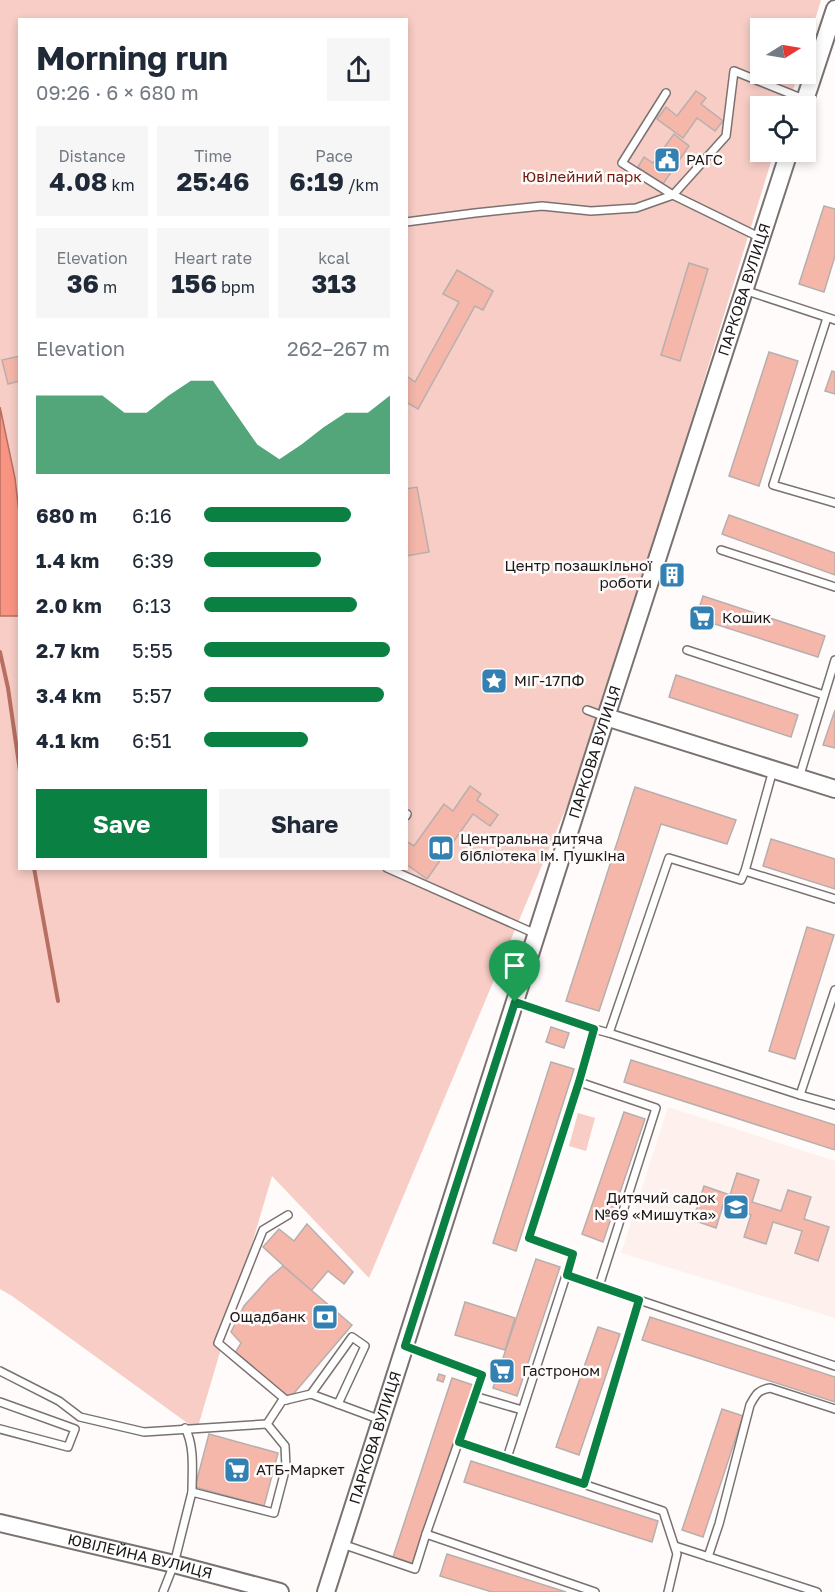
<!DOCTYPE html>
<html lang="en">
<head>
<meta charset="utf-8">
<style>
  body { margin:0; font-family:"Golos Text",sans-serif; background:#f6f6f7; color:#1f2937; height:100vh; display:flex; flex-direction:column; font-size:22px; white-space:nowrap }
  * { box-sizing:border-box; margin:0 }
  p { font-size:20px; color:#747a83 }
  .icon { flex:none; width:33px; height:33px; fill:none; stroke:currentColor; stroke-width:2; stroke-linecap:round; stroke-linejoin:round }
  .map { position:relative; flex:1; overflow:hidden }
  .drawer { position:absolute; left:18px; top:18px; width:390px; height:852px; display:flex; flex-direction:column; background:#fff; border-radius:0px; box-shadow:0 3px 9px #0003 }
  .drawer>* { flex:none }
  .needle { width:39px; rotate:79deg }
  .tools { position:absolute; left:750px; top:18px; display:grid; gap:12px }
  .tools a { display:grid; place-items:center; width:66px; height:66px; border-radius:0px; background:#fff; box-shadow:0 3px 9px #0003; font-size:30px }
  .pin { position:absolute; display:grid; place-items:center; width:51px; height:51px; color:#fff; margin:-62px -26px; border-radius:50% 50% 50% 0; rotate:-45deg; box-shadow:0 0 6px #0007 }
  .pin .icon { rotate:45deg }
  .round { display:grid; place-items:center; flex:none; width:63px; height:63px; border-radius:0px; background:#f6f6f7 }
  .headline { display:flex; align-items:center; justify-content:space-between; height:102px; padding:0 18px }
  h1 { font-size:33px; font-weight:700; line-height:45px }
  .figures { display:grid; grid-template-columns:repeat(3,1fr); gap:9px; height:102px; padding:6px 18px }
  .figures div { display:grid; align-content:center; border-radius:0px; background:#f6f6f7; text-align:center }
  .figures b { font-size:26px; font-weight:700 }
  .figures small { font-size:16px; font-weight:400 }
  .figures p { font-size:16px }
  .chart { height:168px; padding:12px 18px }
  .chart p { display:flex; justify-content:space-between }
  .chart svg { width:100%; height:108px; margin-top:6px; fill:#0b8043; opacity:.7 }
  .action { display:flex; gap:12px; margin-top:auto; padding:12px 18px }
  .action a { flex:1; height:69px; border-radius:0px; background:#0b8043; color:#fff; font-size:24px; font-weight:700; line-height:69px; text-align:center }
  .action a+a { background:#f6f6f7; color:#1f2937 }
  ul { padding:0 18px; list-style:none; font-size:20px }
  li { display:grid; grid-template-columns:96px 72px 1fr; align-items:center; height:45px }
  li i { height:15px; border-radius:8px; background:#0b8043 }
  .map>svg:first-child { display:block }
  .built { fill:#fef0ed }
  .green { fill:#f7cdc5; fill-rule:evenodd }
  .water { fill:#fa9482; stroke:#b76f62; stroke-width:1.5 }
  .lines { fill:none; stroke-linecap:round; stroke-linejoin:round }
  .stream { stroke:#b76f62; stroke-width:4 }
  .building { fill:#f6b7ab; stroke:#b7afad; stroke-width:1.5 }
  .service-casing { stroke:#7a7270; stroke-width:10 }
  .tertiary-casing { stroke:#7a7270; stroke-width:20 }
  .service { stroke:#fff; stroke-width:7 }
  .tertiary { stroke:#fff; stroke-width:16 }
  .route-casing { stroke:#fff; stroke-width:12 }
  .route { stroke:#0b8043; stroke-width:8 }
  .labels { text-anchor:middle; stroke-width:5; stroke-linejoin:round; paint-order:stroke }
  .poi-label { font-size:15px; fill:#1b1817; stroke:#fefbfa; text-anchor:start }
  .park-label { font-size:15px; fill:#72190e; stroke:#fefbfa }
  .street-label { font-size:15px; fill:#1b1817; stroke:#fefbfa }
</style>
</head>
<body>
<div class="map">
<svg width="835" height="1592" viewBox="0 0 835 1592">
  <rect width="100%" height="100%" fill="#fefbfa"/>
  <polygon class="built" points="668,1107 835,1161 835,1318 621,1253"/>
  <g class="green">
    <path d="M0 0H821L806 50V28H760V74H798L788 106H760V152H774L590 751 369 1278 272 1176 197 1430 12 1296 0 1289ZM20 20H406V868H20Z"/>
    <polygon points="578,1113 595,1118 586,1151 569,1146"/>
  </g>
  <polygon class="water" points="0,407 15,478 20,522 19,616 0,616"/>
  <g class="lines">
    <g class="stream">
      <polyline points="0,652 8,688 20,771"/>
      <polyline points="34,868 58,1001"/>
    </g>
  </g>
  <g class="building">
    <polygon points="696,91 706,98 701,104 723,121 715,131 697,118 683,138 657,119 666,107 677,116"/>
    <polygon points="674,134 689,146 663,184 638,167 644,157 653,163"/>
    <polygon points="824,206 835,209 835,256 824,292 799,284"/>
    <polygon points="689,263 708,269 680,361 661,355"/>
    <polygon points="457,270 493,291 483,310 475,306 418,409 406,402 406,380 408,377 415,382 459,302 443,294"/>
    <polygon points="769,352 798,361 759,486 729,476"/>
    <polygon points="20,356 20,381 8,384 2,360"/>
    <polygon points="832,371 835,372 835,394 825,391"/>
    <polygon points="417,487 429,552 406,556 406,489"/>
    <polygon points="729,515 835,553 835,575 722,534"/>
    <polygon points="671,569 676,570 673,581 668,579"/>
    <polygon points="703,596 825,636 818,657 696,618"/>
    <polygon points="676,675 798,715 791,737 669,697"/>
    <polygon points="835,710 835,748 823,745"/>
    <polygon points="470,786 481,794 477,800 498,815 490,826 473,814 427,879 406,864 406,841 414,846 444,804 453,811"/>
    <polygon points="635,787 736,820 727,844 661,824 599,1011 566,1001"/>
    <polygon points="771,839 835,859 835,889 763,866"/>
    <polygon points="807,927 834,935 795,1059 769,1051"/>
    <polygon points="551,1027 569,1033 564,1048 546,1042"/>
    <polygon points="631,1060 835,1125 835,1150 624,1082"/>
    <polygon points="551,1062 574,1069 516,1251 493,1243"/>
    <polygon points="624,1112 645,1119 603,1242 582,1234"/>
    <polygon points="737,1173 759,1180 752,1202 781,1211 788,1190 811,1197 804,1219 829,1227 818,1261 795,1253 802,1231 773,1222 766,1244 744,1237 751,1215 723,1205 716,1228 693,1220 704,1186 730,1195"/>
    <polygon points="307,1224 353,1272 344,1284 328,1271 311,1291 263,1247 279,1229 294,1241"/>
    <polygon points="536,1259 560,1267 517,1396 493,1388"/>
    <polygon points="283,1266 352,1325 290,1398 235,1353 241,1343 231,1332 244,1306 269,1278"/>
    <polygon points="465,1302 515,1318 505,1350 455,1335"/>
    <polygon points="650,1317 835,1377 835,1402 642,1340"/>
    <polygon points="598,1327 620,1334 579,1455 556,1447"/>
    <polygon points="439,1374 445,1376 443,1382 437,1380"/>
    <polygon points="452,1378 473,1385 414,1564 393,1557"/>
    <polygon points="722,1409 743,1416 703,1537 682,1530"/>
    <polygon points="209,1434 278,1453 264,1506 195,1487"/>
    <polygon points="471,1461 658,1521 652,1542 464,1482"/>
    <polygon points="447,1554 566,1592 492,1592 440,1576"/>
  </g>
  <g class="lines">
    <defs>
      <g id="service">
        <polyline points="666,93 622,163 673,195 726,136 734,71 806,100"/>
        <polyline points="406,222 475,213 542,206 591,211 636,208 673,195 761,238"/>
        <polyline points="744,290 835,320"/>
        <polyline points="827,318 773,485 835,503"/>
        <polyline points="721,550 835,587"/>
        <polyline points="687,650 824,695"/>
        <polyline points="587,710 606,717"/>
        <polyline points="799,778 835,660"/>
        <polyline points="406,816 407,814"/>
        <polyline points="387,868 536,934"/>
        <polyline points="745,871 835,899"/>
        <polyline points="594,1029 609,1033 669,858 741,880 745,871 773,770"/>
        <polyline points="609,1033 800,1095 835,990"/>
        <polyline points="579,1082 656,1108 599,1286"/>
        <polyline points="800,1095 835,1105"/>
        <polyline points="567,1275 639,1300 584,1484"/>
        <polyline points="639,1300 835,1366"/>
        <polyline points="405,1346 482,1375 426,1534"/>
        <polyline points="0,1371 59,1401 80,1417 144,1432 267,1424"/>
        <polyline points="311,1394 352,1337 365,1346 338,1404"/>
        <polyline points="474,1396 522,1410"/>
        <polyline points="286,1400 218,1343 263,1230 288,1215"/>
        <polyline points="0,1402 75,1429 68,1447 0,1429"/>
        <path d="M185 1428C195 1446 192 1472 192 1492"/>
        <polyline points="459,1442 663,1511 677,1554 668,1592"/>
        <polyline points="507,1458 573,1254 529,1238 579,1082 594,1029 515,1002"/>
        <polyline points="342,1544 415,1569 426,1534 595,1592"/>
        <polyline points="675,1546 817,1592"/>
        <path d="M708 1557 719 1524 750 1405C756 1394 758 1390 770 1388L835 1409"/>
        <polyline points="163,1592 174,1564 192,1492 274,1513 286,1467 285,1446 267,1424 282,1401 311,1394 381,1420"/>
      </g>
      <g id="tertiary">
        <polyline points="803,106 835,9"/>
        <polyline points="606,717 835,789"/>
        <path id="s1" d="M0 1523 174 1564 280 1592"/>
        <path id="s2" d="M326 1592 606 717 789 152"/>
      </g>
    </defs>
    <use href="#service" class="service-casing"/>
    <use href="#tertiary" class="tertiary-casing"/>
    <use href="#service" class="service"/>
    <use href="#tertiary" class="tertiary"/>
  </g>
  <g class="lines">
    <defs>
      <polygon id="route" points="515,1002 594,1029 579,1082 529,1238 573,1254 567,1275 639,1300 584,1484 459,1442 482,1375 405,1346"/>
    </defs>
    <use href="#route" class="route-casing"/>
    <use href="#route" class="route"/>
  </g>
  <defs>
    <symbol id="civic-square" viewBox="-11 -11 22 22"><rect x="-9" y="-9" width="18" height="18" rx="4" fill="#3381b3" stroke="#fefbfa"/><path d="M-.6-6.5H3V-4.5H.6V-3L4-1V1h2V6H-6V1h2V-1L-.6-3ZM-1.2 2.5V6h2.4V2.5Z" fill="#fff"/></symbol>
    <symbol id="building-square" viewBox="-11 -11 22 22"><rect x="-9" y="-9" width="18" height="18" rx="4" fill="#3381b3" stroke="#fefbfa"/><path d="M-4-6H4V6H1V3H-1V6H-4ZM-2.5-4.3h1.7v1.8h-1.7ZM.8-4.3h1.7v1.8H.8ZM-2.5-1h1.7V.8h-1.7ZM.8-1h1.7V.8H.8Z" fill="#fff"/></symbol>
    <symbol id="supermarket-square" viewBox="-11 -11 22 22"><rect x="-9" y="-9" width="18" height="18" rx="4" fill="#3381b3" stroke="#fefbfa"/><path d="M-6-5.5h2.5l.6 2H6L4.5 2H-2.5L-4.4-4H-6ZM-1.5 3.2a1.3 1.3 0 1 0 .1 0ZM3 3.2a1.3 1.3 0 1 0 .1 0Z" fill="#fff"/></symbol>
    <symbol id="sight-square" viewBox="-11 -11 22 22"><rect x="-9" y="-9" width="18" height="18" rx="4" fill="#3381b3" stroke="#fefbfa"/><path d="M0-6L1.8-2.2L6-1.7L2.9 1.2L3.7 5.4L0 3.3L-3.7 5.4L-2.9 1.2L-6-1.7L-1.8-2.2Z" fill="#fff"/></symbol>
    <symbol id="library-square" viewBox="-11 -11 22 22"><rect x="-9" y="-9" width="18" height="18" rx="4" fill="#3381b3" stroke="#fefbfa"/><path d="M-6-4Q-3-5.5-.7-3.5V5Q-3 3-6 4ZM6-4Q3-5.5 .7-3.5V5Q3 3 6 4Z" fill="#fff"/></symbol>
    <symbol id="school-square" viewBox="-11 -11 22 22"><rect x="-9" y="-9" width="18" height="18" rx="4" fill="#3381b3" stroke="#fefbfa"/><path d="M0-5L7-2L0 1L-7-2ZM-4 1L0 2.5L4 1V4Q0 6-4 4Z" fill="#fff"/></symbol>
    <symbol id="bank-square" viewBox="-11 -11 22 22"><rect x="-9" y="-9" width="18" height="18" rx="4" fill="#3381b3" stroke="#fefbfa"/><path d="M-6-4H6V4H-6ZM0-2.3a2.3 2.3 0 1 0 0 4.6a2.3 2.3 0 1 0 0-4.6Z" fill="#fff"/></symbol>
  </defs>
  <g fill-rule="evenodd">
    <use href="#civic-square" x="652" y="145" width="30" height="30"/>
    <use href="#building-square" x="657" y="560" width="30" height="30"/>
    <use href="#supermarket-square" x="687" y="603" width="30" height="30"/>
    <use href="#sight-square" x="479" y="666" width="30" height="30"/>
    <use href="#library-square" x="426" y="833" width="30" height="30"/>
    <use href="#school-square" x="721" y="1192" width="30" height="30"/>
    <use href="#bank-square" x="310" y="1302" width="30" height="30"/>
    <use href="#supermarket-square" x="487" y="1356" width="30" height="30"/>
    <use href="#supermarket-square" x="222" y="1455" width="30" height="30"/>
  </g>
  <g class="labels">
    <g class="poi-label">
      <text x="686" y="165">РАГС</text>
      <text x="652" y="571" text-anchor="end">Центр позашкільної<tspan x="652" dy="17">роботи</tspan></text>
      <text x="722" y="623">Кошик</text>
      <text x="514" y="686">МіГ-17ПФ</text>
      <text x="460" y="844">Центральна дитяча<tspan x="460" dy="17">бібліотека ім. Пушкіна</tspan></text>
      <text x="716" y="1203" text-anchor="end">Дитячий садок<tspan x="716" dy="17">№69 «Мишутка»</tspan></text>
      <text x="306" y="1322" text-anchor="end">Ощадбанк</text>
      <text x="522" y="1376">Гастроном</text>
      <text x="256" y="1475">АТБ-Маркет</text>
    </g>
    <g class="park-label">
      <text x="582" y="182">Ювілейний парк</text>
    </g>
    <g class="street-label">
      <text dy="5" stroke="none"><textPath href="#s2" startOffset="1368">ПАРКОВА ВУЛИЦЯ</textPath></text>
      <text dy="5" stroke="none"><textPath href="#s2" startOffset="882">ПАРКОВА ВУЛИЦЯ</textPath></text>
      <text dy="5" stroke="none"><textPath href="#s2" startOffset="162">ПАРКОВА ВУЛИЦЯ</textPath></text>
      <text dy="5" stroke="none"><textPath href="#s1" startOffset="144">ЮВІЛЕЙНА ВУЛИЦЯ</textPath></text>
    </g>
  </g>
</svg>
<div class="tools">
<a><svg class="needle" viewBox="-14 -14 28 28"><path d="M0-13l5 13h-10z" fill="#e53935"/><path d="M0 13l5-13h-10z" fill="#747a83"/></svg></a>
<a><svg class="icon" aria-label="locate" viewBox="0 0 24 24"><circle cx="12" cy="12" r="6"/><path d="M12 2v4M12 18v4M2 12h4M18 12h4"/></svg></a>
</div>
<div class="pin" style="left:515px;top:1002px;background:#1e9e55"><svg class="icon" aria-label="arrive" viewBox="0 0 24 24"><path d="M6 21V4h12l-3 4 3 4H6"/></svg></div>
<section class="drawer">
<div class="headline"><div><h1>Morning run</h1><p>09:26 · 6 × 680 m</p></div><a class="round"><svg class="icon" aria-label="share" viewBox="0 0 24 24"><path d="M12 15V3M7 8l5-5 5 5M5 13v7h14v-7"/></svg></a></div>
<div class="figures">
<div><p>Distance</p><b>4.08<small> km</small></b></div>
<div><p>Time</p><b>25:46</b></div>
<div><p>Pace</p><b>6:19<small> /km</small></b></div>
</div>
<div class="figures">
<div><p>Elevation</p><b>36<small> m</small></b></div>
<div><p>Heart rate</p><b>156<small> bpm</small></b></div>
<div><p>kcal</p><b>313</b></div>
</div>
<div class="chart"><p><span>Elevation</span>262–267 m</p>
<svg viewBox="0 0 160 44" preserveAspectRatio="none"><path d="M0 44V12L10 12L20 12L30 12L40 19L50 19L60 12L70 6L80 6L90 19L100 32L110 38L120 32L130 25L140 19L150 19L160 12V44z"/></svg>
</div>
<ul>
<li><b>680 m</b>6:16<i style="width:79%"></i></li>
<li><b>1.4 km</b>6:39<i style="width:63%"></i></li>
<li><b>2.0 km</b>6:13<i style="width:82%"></i></li>
<li><b>2.7 km</b>5:55<i style="width:100%"></i></li>
<li><b>3.4 km</b>5:57<i style="width:97%"></i></li>
<li><b>4.1 km</b>6:51<i style="width:56%"></i></li>
</ul>
<div class="action"><a>Save</a><a>Share</a></div>
</section>
</div>
</body>
</html>
